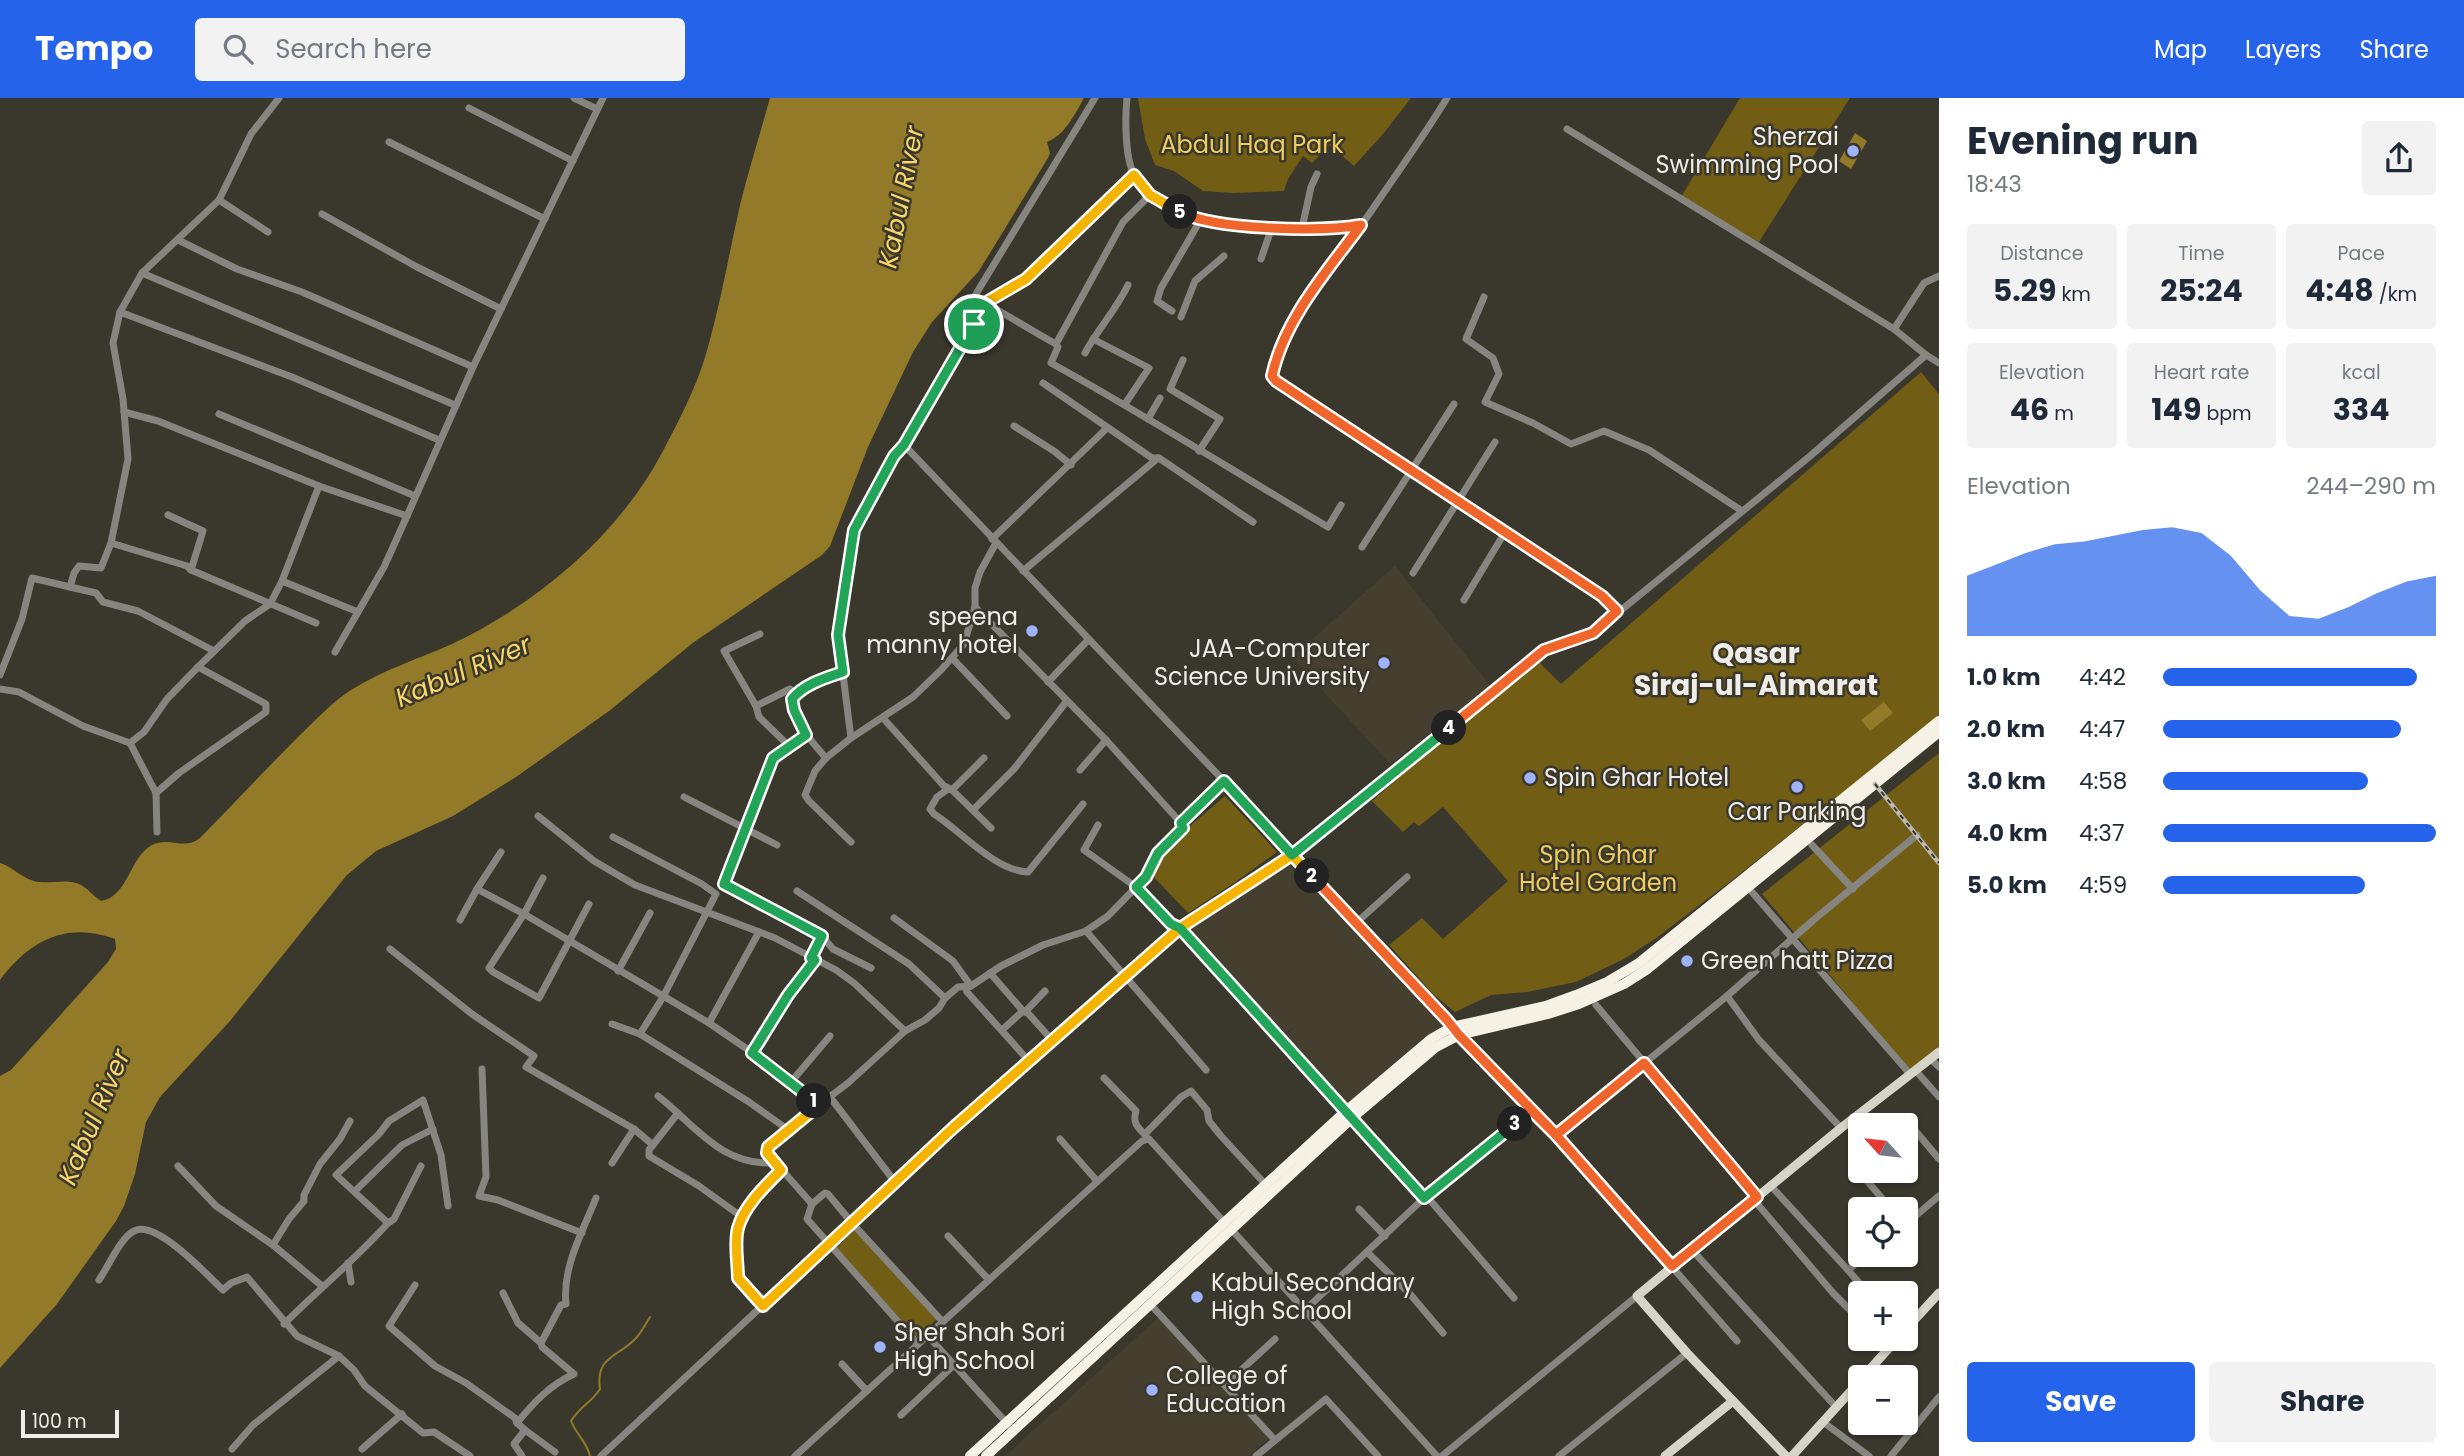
<!DOCTYPE html>
<html lang="en">
<head>
<meta charset="utf-8">
<style>
  body { margin:0; font-family:Poppins,sans-serif; background:#f2f2f3; color:#1f2937; height:100vh; display:flex; flex-direction:column; font-size:26px; white-space:nowrap }
  * { box-sizing:border-box; margin:0 }
  p { font-size:23px; color:#747a83 }
  .icon { flex:none; width:38px; height:38px; fill:none; stroke:currentColor; stroke-width:2; stroke-linecap:round; stroke-linejoin:round }
  .map { position:relative; flex:1; overflow:hidden }
  .sheet { display:flex; flex-direction:column; background:#fff; width:525px }
  .sheet>* { flex:none }
  .needle { width:46px; rotate:297deg }
  .controls { position:absolute; left:1848px; top:1015px; display:grid; gap:14px }
  .controls a { display:grid; place-items:center; width:70px; height:70px; border-radius:7px; background:#fff; box-shadow:0 2px 5px #0004; font-size:35px }
  .scale { position:absolute; left:21px; bottom:18px; width:98px; box-sizing:border-box; padding-left:7px; border:4px solid #efede6; border-top:0; font-size:19px; line-height:24px; white-space:nowrap; color:#efede6; -webkit-text-stroke:5px #3a372d; paint-order:stroke }
  .pin { position:absolute; display:grid; place-items:center; width:60px; height:60px; color:#fff; margin:-30px; border:4px solid #fff; border-radius:50%; box-shadow:0 2px 7px #0007 }
  .km { position:absolute; width:35px; height:35px; margin:-18px; border-radius:50%; background:#222; color:#fff; font-size:19px; line-height:35px; text-align:center }
  .round { display:grid; place-items:center; flex:none; width:74px; height:74px; border-radius:7px; background:#f2f2f3 }
  .overview { display:flex; align-items:center; justify-content:space-between; height:119px; padding:0 28px }
  h1 { font-size:38px; font-weight:700; line-height:52px }
  .stats { display:grid; grid-template-columns:repeat(3,1fr); gap:10px; height:119px; padding:7px 28px }
  .stats div { display:grid; align-content:center; border-radius:7px; background:#f2f2f3; text-align:center }
  .stats b { font-size:30px; font-weight:700 }
  .stats small { font-size:19px; font-weight:400 }
  .stats p { font-size:19px }
  .chart { height:196px; padding:14px 28px }
  .chart p { display:flex; justify-content:space-between }
  .chart svg { width:100%; height:126px; margin-top:7px; fill:#2563eb; opacity:.7 }
  .action { display:flex; gap:14px; margin-top:auto; padding:14px 28px }
  .action a { flex:1; height:80px; border-radius:7px; background:#2563eb; color:#fff; font-size:28px; font-weight:700; line-height:80px; text-align:center }
  .action a+a { background:#f2f2f3; color:#1f2937 }
  ul { padding:0 28px; list-style:none; font-size:23px }
  li { display:grid; grid-template-columns:112px 84px 1fr; align-items:center; height:52px }
  li i { height:18px; border-radius:9px; background:#2563eb }
  header { display:flex; align-items:center; gap:42px; box-sizing:border-box; height:98px; padding:0 35px; background:#2563eb; color:#fff }
  header strong { font-size:33px }
  nav { display:flex; gap:38px; margin-inline-start:auto; font-size:24px }
  .search { width:490px; height:63px; background:#f2f2f3; display:flex; align-items:center; gap:18px; box-sizing:border-box; padding:0 24px; border-radius:7px; color:#747a83; font-size:26px }
  main { display:flex; flex:1; min-height:0 }
  .map>svg:first-child { display:block }
  .built { fill:#443f2f }
  .green { fill:#725d15 }
  .water { fill:#927a28 }
  .lines { fill:none; stroke-linecap:round; stroke-linejoin:round }
  .stream { stroke:#927a28; stroke-width:2 }
  .minor { stroke:#868580; stroke-width:7 }
  .major { stroke:#d6d3c8; stroke-width:9 }
  .highway { stroke:#f5f1e5; stroke-width:10 }
  .rail-casing { stroke:#bbb8b0; stroke-width:4.5 }
  .rail { stroke:#3a372d; stroke-width:2; stroke-dasharray:5; stroke-linecap:butt }
  .split-1-casing { stroke:#fff; stroke-width:14 }
  .split-2-casing { stroke:#fff; stroke-width:14 }
  .split-3-casing { stroke:#fff; stroke-width:14 }
  .split-4-casing { stroke:#fff; stroke-width:14 }
  .split-5-casing { stroke:#fff; stroke-width:14 }
  .split-6-casing { stroke:#fff; stroke-width:14 }
  .split-1 { stroke:#22a559; stroke-width:9 }
  .split-2 { stroke:#f5b400; stroke-width:9 }
  .split-3 { stroke:#f0652b; stroke-width:9 }
  .split-4 { stroke:#22a559; stroke-width:9 }
  .split-5 { stroke:#f0652b; stroke-width:9 }
  .split-6 { stroke:#f5b400; stroke-width:9 }
  .poi-dot { fill:#9fb3fd; stroke:#3a372d; stroke-width:2.5 }
  .labels { text-anchor:middle; stroke-width:5; stroke-linejoin:round; paint-order:stroke }
  .poi-label { font-size:24px; fill:#efede6; stroke:#3a372d; text-anchor:start }
  .park-label { font-size:24px; fill:#efcd60; stroke:#3a372d }
  .water-label { font-size:26px; font-style:italic; fill:#f8d66a; stroke:#3a372d }
  .quarter-label { font-size:28px; font-weight:bold; fill:#efede6; stroke:#3a372d }
</style>
</head>
<body>
<header>
<strong>Tempo</strong>
<div class="search"><svg class="icon" aria-label="search" viewBox="0 0 24 24"><circle cx="10" cy="10" r="6"/><path d="M15 15l6 6"/></svg>Search here</div>
<nav><a>Map</a><a>Layers</a><a>Share</a></nav>
</header>
<main>
<div class="map">
<svg width="1939" height="1358" viewBox="0 0 1939 1358">
  <rect width="100%" height="100%" fill="#3a372d"/>
  <g class="built">
    <polygon points="1395,468 1492,590 1390,666 1292,559"/>
    <polygon points="1292,767 1345,817 1447,927 1344,1011 1283,940 1294,929 1282,937 1190,829"/>
    <polygon points="1159,1219 1269,1340 1249,1358 1005,1358"/>
  </g>
  <g class="green">
    <polygon points="1138,0 1411,0 1383,36 1354,68 1330,47 1312,65 1303,58 1288,81 1284,93 1233,95 1203,93 1174,73 1155,67 1145,41"/>
    <polygon points="1740,0 1850,0 1759,144 1681,99"/>
    <polygon points="1921,274 1939,296 1939,619 1727,786 1655,841 1622,862 1576,884 1527,894 1491,897 1455,914 1433,896 1389,847 1422,820 1443,841 1508,783 1443,709 1419,728 1414,724 1403,734 1372,703 1536,561 1561,586"/>
    <polygon points="1939,655 1939,950 1911,974 1762,796"/>
    <polygon points="1225,698 1277,754 1234,785 1188,815 1149,774 1169,746"/>
    <polygon points="855,1132 937,1221 917,1239 836,1150"/>
  </g>
  <g class="water">
    <path d="M770 0H1084C1075 16 1065 37 1047 44L1050 55 1048 60 979 173 932 224 913 254 868 349 830 448 822 457 694 544 609 613 516 679 453 718 376 753 347 777 230 923 160 999 146 1024 135 1076 124 1108 116 1123 57 1206 0 1270V978L11 972 108 864 116 851 115 841C66 823 29 843 0 882V765C13 769 22 780 34 783 49 787 64 780 79 786 88 790 93 798 101 803 128 799 130 758 152 747 170 738 183 753 200 740 233 706 266 671 300 637 316 622 332 604 351 592 383 572 418 561 452 546 538 505 619 437 663 353 679 322 696 290 706 256 720 208 729 156 740 107 749 71 760 36 770 0Z"/>
    <polygon points="1855,35 1867,43 1851,71 1839,63"/>
    <polygon points="1884,604 1893,615 1870,633 1861,622"/>
  </g>
  <g class="lines">
    <path class="stream" d="M590 1358C587 1344 576 1336 571 1323 580 1308 592 1304 600 1291 595 1257 620 1259 637 1239 642 1233 646 1225 650 1219"/>
    <g class="minor">
      <polyline points="574,0 597,11"/>
      <path d="M1127 0C1125 18 1125 58 1133 74 1143 96 1168 112 1190 119 1233 131 1317 135 1361 127"/>
      <path d="M1447 0C1424 38 1397 75 1372 112 1338 161 1284 218 1272 278L1276 283 1602 497 1617 513"/>
      <polyline points="469,10 573,63"/>
      <polyline points="1567,31 1894,231"/>
      <polyline points="389,44 545,121"/>
      <polyline points="219,102 268,134"/>
      <polyline points="322,116 417,169 501,211"/>
      <polyline points="1302,130 1311,89 1317,76"/>
      <polyline points="178,142 237,171 302,194 473,269"/>
      <polyline points="1261,161 1272,129"/>
      <polyline points="142,175 455,307"/>
      <polyline points="1484,199 1466,241 1493,260 1499,276 1485,304 1533,325 1571,346 1604,333 1649,352 1742,413"/>
      <path d="M985 205C1009 218 1032 233 1056 246L1123 124 1150 97"/>
      <polyline points="1172,213 1157,203 1161,190 1201,121"/>
      <polyline points="120,214 292,279 439,342"/>
      <polyline points="1181,219 1195,183 1224,158"/>
      <polyline points="974,226 985,205 1026,181 1134,77"/>
      <polyline points="1093,241 1149,270 1125,306"/>
      <path d="M1056 246 1058 249 1051 265C1145 317 1235 374 1328 429L1341 407"/>
      <path d="M1085 255C1098 231 1116 212 1128 187"/>
      <polyline points="1926,257 1894,231 1924,185 1939,178"/>
      <polyline points="1183,262 1170,291 1220,321 1199,353"/>
      <polyline points="1043,285 1152,360 1159,360 1253,424"/>
      <polyline points="124,314 158,323 319,388"/>
      <polyline points="219,316 415,398"/>
      <polyline points="1148,321 1160,300"/>
      <polyline points="1014,328 1054,353 1071,367"/>
      <polyline points="904,347 1224,683 1447,922 1459,937 1556,1037 1737,1243"/>
      <polyline points="168,417 203,433 191,472"/>
      <polyline points="992,441 1107,330"/>
      <polyline points="111,445 187,468 191,472 316,525"/>
      <polyline points="1362,449 1454,306"/>
      <polyline points="1023,473 1158,360"/>
      <polyline points="1413,475 1495,344"/>
      <polyline points="282,483 358,514"/>
      <polyline points="70,489 96,495 103,504 138,513 214,553"/>
      <polyline points="1464,502 1505,434"/>
      <polyline points="975,509 1106,642 1181,725"/>
      <polyline points="760,536 724,553 756,608 759,619 790,649"/>
      <polyline points="335,554 384,469 407,418"/>
      <polyline points="952,560 1007,618"/>
      <path d="M843 574C825 580 804 586 792 601 796 626 810 642 826 660L851 640 913 599 941 572 964 546 975 509V490L980 474 996 445"/>
      <polyline points="0,577 22,521 32,480 70,489 74,475 79,468 101,470 111,445 128,361 123,301 113,245 120,214 142,175 219,102 251,36 279,0"/>
      <polyline points="1048,584 1088,542"/>
      <polyline points="0,591 19,594 83,628 130,645 144,634 167,601 198,569 245,523 270,506 282,483 319,388 407,418 473,269 603,0"/>
      <polyline points="756,608 790,591 796,596"/>
      <polyline points="883,620 944,688 952,692 991,730"/>
      <polyline points="805,637 773,661 724,786 822,838"/>
      <polyline points="851,640 838,537 841,505 854,432 894,358 904,347 972,234 974,226 965,214 1095,0"/>
      <polyline points="130,645 156,695 157,734"/>
      <polyline points="826,660 815,673 805,697 809,703 851,744"/>
      <polyline points="1080,672 1106,642"/>
      <path d="M948 691 937 699 930 711 934 716C961 733 995 773 1028 774L1083 706"/>
      <polyline points="952,692 984,660"/>
      <polyline points="156,695 179,675 266,614 266,606 198,569"/>
      <polyline points="684,699 777,747"/>
      <polyline points="973,712 1014,671 1066,604"/>
      <polyline points="538,718 594,763 635,787 775,840 836,872 854,885 905,933"/>
      <polyline points="1098,727 1084,752 1136,789 1171,826 1180,830 1424,1100 1429,1101 1514,1200"/>
      <polyline points="613,739 702,786 716,796 663,899 640,936"/>
      <polyline points="1812,747 1853,791"/>
      <polyline points="543,780 524,816 489,870 493,874 539,900 589,806"/>
      <polyline points="1745,786 1910,976"/>
      <polyline points="477,791 524,816 709,925 753,955 819,1007"/>
      <polyline points="797,793 909,866 945,900"/>
      <polyline points="894,820 953,863 971,888"/>
      <polyline points="460,822 477,791 501,754"/>
      <polyline points="1356,825 1407,779"/>
      <polyline points="1086,833 1206,972"/>
      <polyline points="390,851 472,916 534,958 526,969 634,1031 653,1047"/>
      <polyline points="811,860 822,838 833,851 871,870"/>
      <polyline points="618,873 650,815"/>
      <polyline points="990,875 1023,913 1027,914 1051,941"/>
      <polyline points="965,889 967,894 1028,962"/>
      <polyline points="1727,898 1759,942 1841,1030"/>
      <polyline points="1596,907 1757,1099"/>
      <polyline points="1025,914 1045,893"/>
      <polyline points="709,925 759,834"/>
      <polyline points="612,926 640,936 749,1004 787,1031"/>
      <polyline points="1002,932 1023,913"/>
      <polyline points="753,955 788,897 815,862"/>
      <polyline points="1931,961 1939,969"/>
      <polyline points="482,971 486,1079 479,1098 498,1102 582,1135"/>
      <polyline points="1916,973 1939,999"/>
      <path d="M1104 980 1136 1013C1132 1026 1139 1030 1146 1038"/>
      <polyline points="791,984 830,938"/>
      <path d="M658 998C696 1028 721 1068 775 1065"/>
      <polyline points="830,999 895,1084"/>
      <polyline points="678,1015 649,1052 649,1058 699,1088 742,1119"/>
      <polyline points="1913,1030 1939,1061"/>
      <polyline points="1145,1036 1181,999 1191,993 1207,1012 1209,1023 1221,1038 1266,1087"/>
      <polyline points="1556,1037 1727,898 1817,819 1917,737"/>
      <polyline points="1060,1041 1097,1083"/>
      <polyline points="612,1065 634,1031"/>
      <polyline points="1852,1065 1891,1111"/>
      <polyline points="178,1068 216,1108 273,1147 322,1188"/>
      <polyline points="1770,1087 1848,1172 1867,1157"/>
      <polyline points="355,1093 402,1047 433,1031"/>
      <polyline points="1754,1102 1833,1195 1860,1222"/>
      <polyline points="812,1106 767,1055 768,1049 787,1031 848,985 905,933 925,922 939,910 945,900 958,889 971,888 1001,868 1043,847 1086,833 1108,818 1146,779 1158,755 1183,730 1181,725 1224,683"/>
      <polyline points="1359,1111 1385,1138"/>
      <polyline points="388,1125 394,1121 421,1068"/>
      <polyline points="1906,1126 1939,1098"/>
      <polyline points="1231,1131 1437,1358"/>
      <polyline points="948,1138 989,1182"/>
      <polyline points="273,1147 289,1121 304,1103 304,1097 320,1066 340,1041 350,1023"/>
      <polyline points="1692,1152 1837,1310"/>
      <polyline points="1368,1155 1410,1196 1443,1235"/>
      <polyline points="348,1165 351,1184"/>
      <polyline points="1848,1172 1866,1193"/>
      <path d="M99 1182C108 1169 121 1139 134 1133 156 1121 207 1177 223 1192L231 1185 247 1179 297 1238 339 1258 354 1272 365 1288 423 1335 434 1334 470 1358"/>
      <polyline points="415,1187 389,1228 435,1268 466,1285 515,1320 517,1325 525,1332 514,1346 522,1358"/>
      <polyline points="503,1195 518,1225 541,1245"/>
      <polyline points="1150,1206 1274,1341"/>
      <path d="M763 1208 738 1180C738 1164 734 1145 738 1130 744 1108 765 1088 781 1072"/>
      <polyline points="1305,1212 1424,1100 1531,1012"/>
      <path d="M284 1226C318 1192 356 1161 388 1125L336 1077 379 1036 389 1023 423 1002 441 1057 448 1108"/>
      <polyline points="928,1238 1014,1333"/>
      <polyline points="1879,1241 1889,1250"/>
      <polyline points="918,1246 807,1121 812,1106 825,1095 828,1096 852,1125 943,1224"/>
      <polyline points="842,1266 867,1293"/>
      <polyline points="1225,1287 1275,1241"/>
      <polyline points="901,1317 954,1267"/>
      <polyline points="1823,1324 1869,1358"/>
      <path d="M517 1325C534 1304 550 1287 574 1276L542 1249 541 1245 561 1207 566 1206C562 1169 583 1133 596 1100"/>
      <polyline points="525,1332 555,1354"/>
      <polyline points="232,1351 253,1327 339,1258"/>
      <polyline points="362,1351 402,1316"/>
      <polyline points="601,1358 953,1030 1180,830 1292,757 1544,552 1593,535 1809,359 1926,257 1939,265"/>
      <polyline points="795,1358 1142,1043 1149,1041 1225,1125"/>
      <polyline points="1256,1358 1326,1301 1378,1358"/>
      <polyline points="1442,1358 1637,1198"/>
      <polyline points="1559,1358 1687,1255"/>
      <polyline points="1891,1358 1939,1299"/>
    </g>
    <g class="major">
      <polyline points="1906,1231 1939,1195"/>
      <polyline points="1863,1279 1897,1241"/>
      <polyline points="1665,1358 1733,1303"/>
      <polyline points="1786,1358 1687,1255 1637,1198 1841,1030 1939,954"/>
      <polyline points="1792,1358 1860,1283"/>
    </g>
    <g class="highway">
      <polyline points="970,1358 1346,1013 1431,941 1452,929 1546,908 1576,897 1607,884 1639,865 1939,623"/>
      <polyline points="986,1358 1352,1020 1436,949 1459,937 1548,916 1579,906 1624,886 1646,872 1939,634"/>
    </g>
    <defs>
      <polyline id="rail" points="1875,686 1939,765"/>
    </defs>
    <use href="#rail" class="rail-casing"/>
    <use href="#rail" class="rail"/>
  </g>
  <g class="lines">
    <defs>
      <path id="split-1" d="M814 1003 752 955 788 897 815 862 811 860 822 838 724 786 773 660 806 637 794 612 792 601C804 586 825 580 843 574L838 537 854 432 894 358 904 347 974 226"/>
      <path id="split-2" d="M814 1003 819 1007 768 1049 767 1055 781 1072C765 1088 744 1108 738 1130 734 1145 738 1165 738 1180L763 1208 953 1030 1180 830 1292 757 1312 778"/>
      <polyline id="split-3" points="1312,778 1447,922 1459,937 1556,1037 1644,965 1757,1099 1672,1168 1556,1037 1531,1012 1515,1026"/>
      <polyline id="split-4" points="1449,630 1292,757 1224,683 1181,725 1183,730 1158,755 1146,779 1136,789 1171,826 1180,830 1424,1100 1515,1026"/>
      <path id="split-5" d="M1180 114C1215 132 1321 134 1361 127 1328 172 1284 221 1272 278L1276 283 1602 498 1617 513 1593 535 1544 552 1449 630"/>
      <polyline id="split-6" points="974,226 985,205 1026,181 1134,77 1150,97 1180,114"/>
    </defs>
    <use href="#split-1" class="split-1-casing"/>
    <use href="#split-2" class="split-2-casing"/>
    <use href="#split-3" class="split-3-casing"/>
    <use href="#split-4" class="split-4-casing"/>
    <use href="#split-5" class="split-5-casing"/>
    <use href="#split-6" class="split-6-casing"/>
    <use href="#split-1" class="split-1"/>
    <use href="#split-2" class="split-2"/>
    <use href="#split-3" class="split-3"/>
    <use href="#split-4" class="split-4"/>
    <use href="#split-5" class="split-5"/>
    <use href="#split-6" class="split-6"/>
  </g>
  <g class="poi-dot">
    <circle cx="1853" cy="53" r="7"/>
    <circle cx="1032" cy="533" r="7"/>
    <circle cx="1384" cy="565" r="7"/>
    <circle cx="1530" cy="680" r="7"/>
    <circle cx="1797" cy="689" r="7"/>
    <circle cx="1687" cy="863" r="7"/>
    <circle cx="1197" cy="1199" r="7"/>
    <circle cx="880" cy="1249" r="7"/>
    <circle cx="1152" cy="1292" r="7"/>
  </g>
  <g class="labels">
    <g class="poi-label">
      <text x="1839" y="47" text-anchor="end">Sherzai<tspan x="1839" dy="28">Swimming Pool</tspan></text>
      <text x="1018" y="527" text-anchor="end">speena<tspan x="1018" dy="28">manny hotel</tspan></text>
      <text x="1370" y="559" text-anchor="end">JAA-Computer<tspan x="1370" dy="28">Science University</tspan></text>
      <text x="1544" y="688">Spin Ghar Hotel</text>
      <text x="1797" y="722" text-anchor="middle">Car Parking</text>
      <text x="1701" y="871">Green hatt Pizza</text>
      <text x="1211" y="1193">Kabul Secondary<tspan x="1211" dy="28">High School</tspan></text>
      <text x="894" y="1243">Sher Shah Sori<tspan x="894" dy="28">High School</tspan></text>
      <text x="1166" y="1286">College of<tspan x="1166" dy="28">Education</tspan></text>
    </g>
    <g class="park-label">
      <text x="1252" y="55">Abdul Haq Park</text>
      <text x="1598" y="765">Spin Ghar<tspan x="1598" dy="28">Hotel Garden</tspan></text>
    </g>
    <g class="water-label">
      <text transform="translate(901 99) rotate(-79)" y="9">Kabul River</text>
      <text transform="translate(463 573) rotate(-23)" y="9">Kabul River</text>
      <text transform="translate(94 1019) rotate(-67)" y="9">Kabul River</text>
    </g>
    <g class="quarter-label">
      <text x="1756" y="565">Qasar<tspan x="1756" dy="32">Siraj-ul-Aimarat</tspan></text>
    </g>
  </g>
</svg>
<div class="controls">
<a><svg class="needle" viewBox="-14 -14 28 28"><path d="M0-13l5 13h-10z" fill="#e53935"/><path d="M0 13l5-13h-10z" fill="#747a83"/></svg></a>
<a><svg class="icon" aria-label="locate" viewBox="0 0 24 24"><circle cx="12" cy="12" r="6"/><path d="M12 2v4M12 18v4M2 12h4M18 12h4"/></svg></a>
<a>+</a>
<a>−</a>
</div>
<div class="scale">100 m</div>
<div class="pin" style="left:974px;top:226px;background:#1e9e55"><svg class="icon" aria-label="arrive" viewBox="0 0 24 24"><path d="M6 21V4h12l-3 4 3 4H6"/></svg></div>
<b class="km" style="left:814px;top:1003px">1</b>
<b class="km" style="left:1312px;top:778px">2</b>
<b class="km" style="left:1515px;top:1026px">3</b>
<b class="km" style="left:1449px;top:630px">4</b>
<b class="km" style="left:1180px;top:114px">5</b>
</div>
<section class="sheet">
<div class="overview"><div><h1>Evening run</h1><p>18:43</p></div><a class="round"><svg class="icon" aria-label="share" viewBox="0 0 24 24"><path d="M12 15V3M7 8l5-5 5 5M5 13v7h14v-7"/></svg></a></div>
<div class="stats">
<div><p>Distance</p><b>5.29<small> km</small></b></div>
<div><p>Time</p><b>25:24</b></div>
<div><p>Pace</p><b>4:48<small> /km</small></b></div>
</div>
<div class="stats">
<div><p>Elevation</p><b>46<small> m</small></b></div>
<div><p>Heart rate</p><b>149<small> bpm</small></b></div>
<div><p>kcal</p><b>334</b></div>
</div>
<div class="chart"><p><span>Elevation</span>244–290 m</p>
<svg viewBox="0 0 160 44" preserveAspectRatio="none"><path d="M0 44V23L10 19L20 15L30 12L40 11L50 9L60 7L70 6L80 8L90 16L100 28L110 37L120 38L130 34L140 29L150 25L160 23V44z"/></svg>
</div>
<ul>
<li><b>1.0 km</b>4:42<i style="width:93%"></i></li>
<li><b>2.0 km</b>4:47<i style="width:87%"></i></li>
<li><b>3.0 km</b>4:58<i style="width:75%"></i></li>
<li><b>4.0 km</b>4:37<i style="width:100%"></i></li>
<li><b>5.0 km</b>4:59<i style="width:74%"></i></li>
</ul>
<div class="action"><a>Save</a><a>Share</a></div>
</section>
</main>
</body>
</html>
